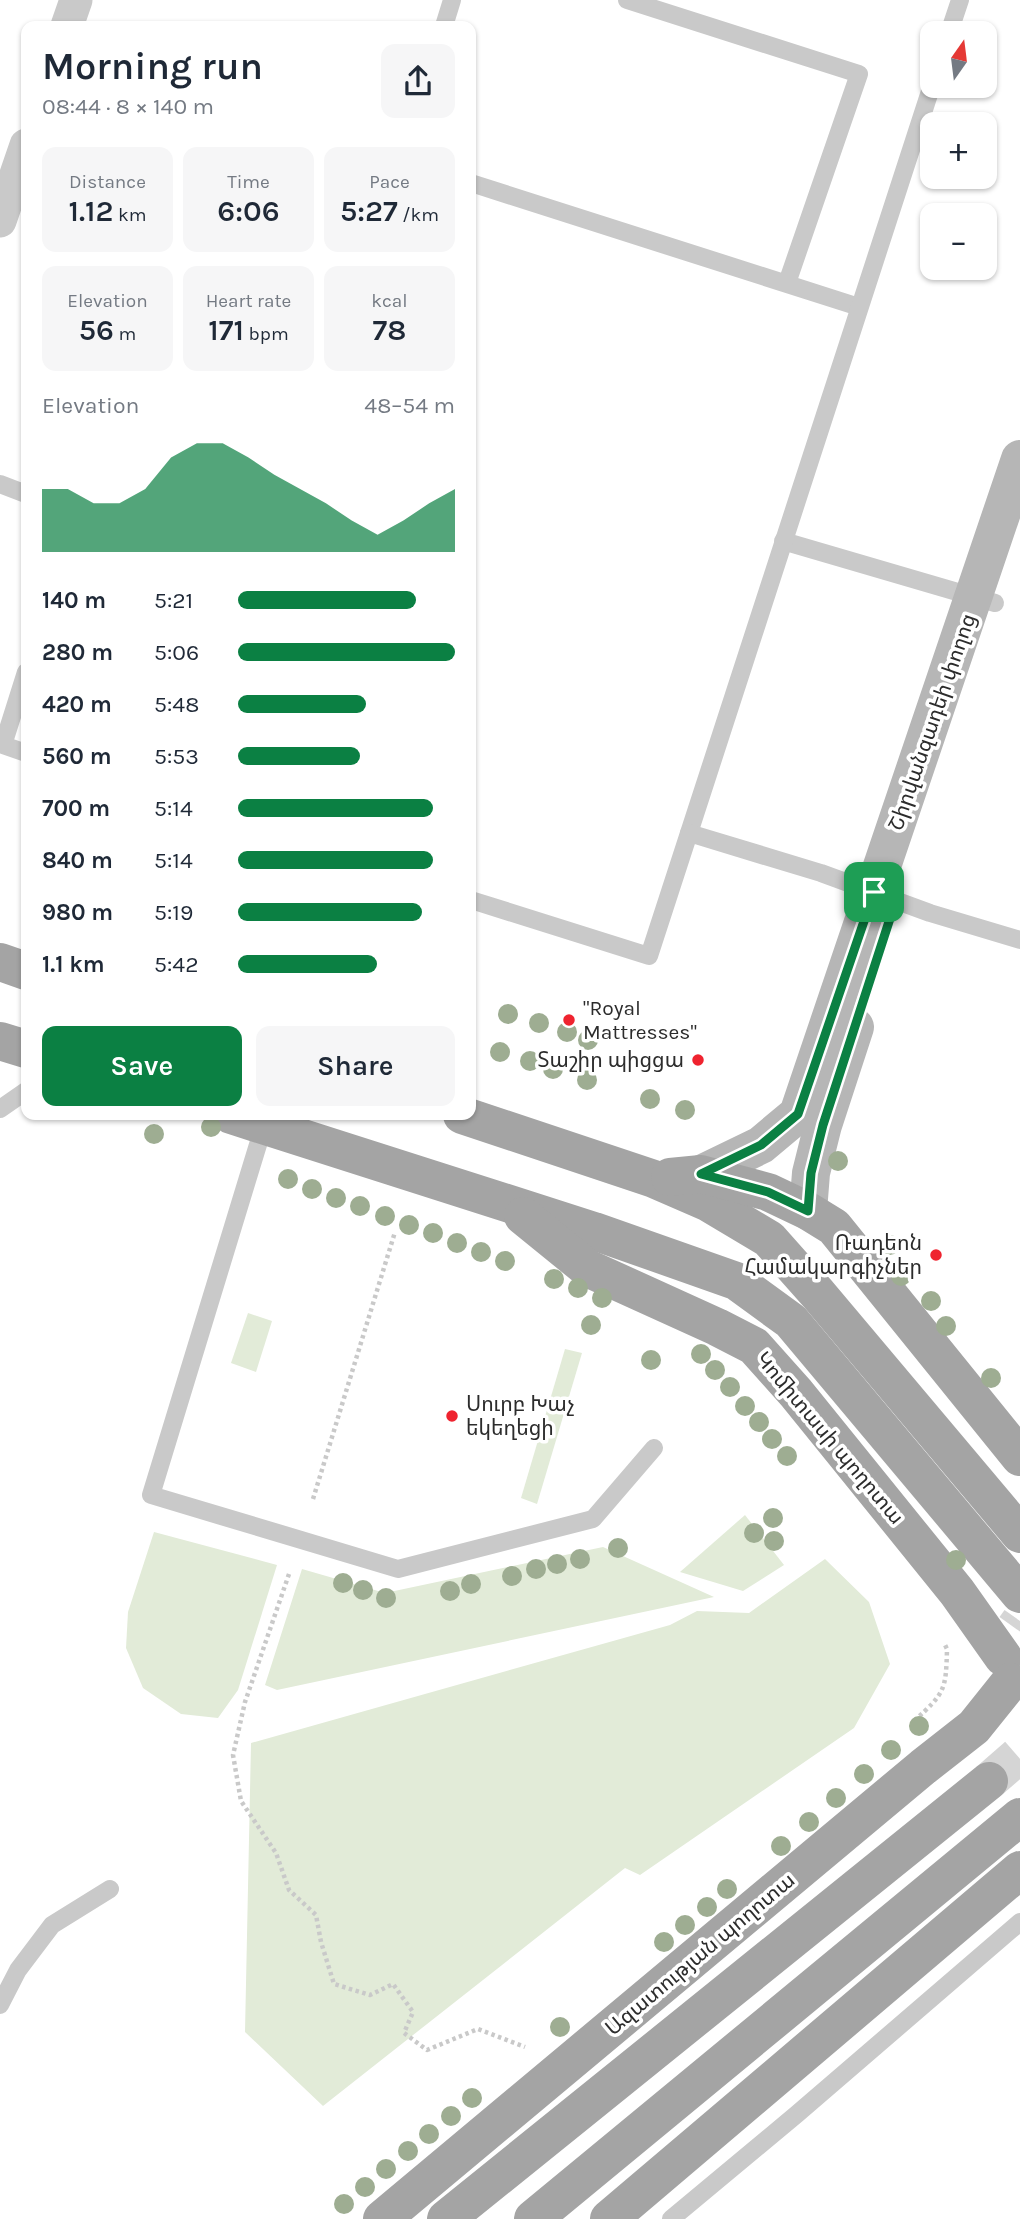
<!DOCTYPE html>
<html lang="en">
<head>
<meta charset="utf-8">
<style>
  body { margin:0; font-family:Karla,"Noto Sans Armenian",sans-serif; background:#f6f6f7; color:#1f2937; height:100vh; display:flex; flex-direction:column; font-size:26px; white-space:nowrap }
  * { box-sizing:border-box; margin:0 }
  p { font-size:23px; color:#747a83 }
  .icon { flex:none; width:38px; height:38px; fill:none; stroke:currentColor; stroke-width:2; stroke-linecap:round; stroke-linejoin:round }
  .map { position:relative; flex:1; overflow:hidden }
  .details { position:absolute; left:21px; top:21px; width:455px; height:1099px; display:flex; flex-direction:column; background:#fff; border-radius:14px; box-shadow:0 2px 5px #0004 }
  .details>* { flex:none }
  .needle { width:46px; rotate:14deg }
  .tools { position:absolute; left:920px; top:21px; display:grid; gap:14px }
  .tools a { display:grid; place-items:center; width:77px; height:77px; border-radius:14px; background:#fff; box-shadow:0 2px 5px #0004; font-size:35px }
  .pin { position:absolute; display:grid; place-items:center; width:60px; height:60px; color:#fff; margin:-30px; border-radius:14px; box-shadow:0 4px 10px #0006 }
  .round { display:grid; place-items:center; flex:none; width:74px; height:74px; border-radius:14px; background:#f6f6f7 }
  .overview { display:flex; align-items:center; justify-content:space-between; height:119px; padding:0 21px }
  h1 { font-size:38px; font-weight:600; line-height:52px }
  .stats { display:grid; grid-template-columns:repeat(3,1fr); gap:10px; height:119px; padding:7px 21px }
  .stats div { display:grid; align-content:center; border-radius:14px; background:#f6f6f7; text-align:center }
  .stats b { font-size:30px; font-weight:600 }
  .stats small { font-size:19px; font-weight:400 }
  .stats p { font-size:19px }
  .chart { height:196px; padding:14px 21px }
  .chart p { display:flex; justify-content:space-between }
  .chart svg { width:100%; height:126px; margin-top:7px; fill:#0b8043; opacity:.7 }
  .button { display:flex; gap:14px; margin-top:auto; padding:14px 21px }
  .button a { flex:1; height:80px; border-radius:14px; background:#0b8043; color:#fff; font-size:28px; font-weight:600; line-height:80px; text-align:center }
  .button a+a { background:#f6f6f7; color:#1f2937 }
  ul { padding:0 21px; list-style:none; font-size:23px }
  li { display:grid; grid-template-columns:112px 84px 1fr; align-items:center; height:52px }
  li i { height:18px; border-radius:9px; background:#0b8043 }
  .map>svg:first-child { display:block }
  .green { fill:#e2ebd8 }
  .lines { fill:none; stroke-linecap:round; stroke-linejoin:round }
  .primary-tunnel { stroke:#d5d5d5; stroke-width:38; stroke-dasharray:38 19; stroke-linecap:butt }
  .path { stroke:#c9c9c9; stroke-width:4.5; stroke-dasharray:3.5 3.5; stroke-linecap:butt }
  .lane { stroke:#c9c9c9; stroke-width:18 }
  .street { stroke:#c9c9c9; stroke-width:33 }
  .secondary { stroke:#b6b6b6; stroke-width:38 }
  .primary { stroke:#a4a4a4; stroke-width:38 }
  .tree { fill:#9ead92 }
  .route-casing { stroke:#fff; stroke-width:14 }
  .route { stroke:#0b8043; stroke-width:9 }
  .poi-dot { fill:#ef232f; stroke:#fff; stroke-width:2.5 }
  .labels { text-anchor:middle; stroke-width:7; stroke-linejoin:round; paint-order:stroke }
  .street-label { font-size:21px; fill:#2c2c2c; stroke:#fff }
  .poi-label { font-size:21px; fill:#2c2c2c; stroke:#fff; text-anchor:start }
</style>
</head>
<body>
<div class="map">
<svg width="1020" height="2219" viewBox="0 0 1020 2219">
  <rect width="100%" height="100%" fill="#fff"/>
  <g class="green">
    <polygon points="248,1313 272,1321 256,1372 231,1363"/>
    <polygon points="565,1349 582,1353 537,1504 521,1498"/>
    <polygon points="745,1515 784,1565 743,1591 680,1572"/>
    <polygon points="154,1532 277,1565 238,1690 218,1718 181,1714 143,1688 126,1648 128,1612"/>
    <polygon points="603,1547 714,1597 277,1690 265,1685 302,1569 385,1593"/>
    <polygon points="825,1559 869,1602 890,1664 854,1728 640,1875 625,1868 323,2106 245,2032 251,1743 670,1625 697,1611 749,1613"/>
  </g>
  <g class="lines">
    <g class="primary-tunnel">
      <polyline points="1015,1628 1020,1621"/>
      <polyline points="989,1781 1020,1754"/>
    </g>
    <g class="path">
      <polyline points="313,1499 395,1232"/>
      <polyline points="289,1574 245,1702 233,1755 241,1801 276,1853 289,1890 316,1915 321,1942 334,1984 370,1995 393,1984 413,2012 404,2033 427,2050 478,2029 525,2047"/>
      <path d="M914 1721C945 1693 946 1690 947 1649L945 1645"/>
    </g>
    <g class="lane">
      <polyline points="627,0 859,74 787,283"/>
      <polyline points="444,26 452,0"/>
      <polyline points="949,33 960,0"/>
      <polyline points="471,183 859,307"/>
      <polyline points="0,484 26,494"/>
      <polyline points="783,541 995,603"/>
      <polyline points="26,672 3,745 26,753"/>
      <polyline points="689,833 933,82"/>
      <polyline points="471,900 649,956 689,833 821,873 930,913 1020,940"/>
      <polyline points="0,1109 26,1091"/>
      <polyline points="264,1125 151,1495 398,1569 593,1519 654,1448"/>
      <polyline points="0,2005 18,1970 52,1925 110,1889"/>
      <polyline points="671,2219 797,2114 1020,1922"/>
    </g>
    <g class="street">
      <polyline points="67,26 76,0"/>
      <polyline points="0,221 26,145"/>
    </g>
    <g class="secondary">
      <polyline points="701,1174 761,1145 798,1114 1020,459"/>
      <polyline points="808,1211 811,1173 823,1125 855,1027"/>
    </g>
    <g class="primary">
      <polyline points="0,962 26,971"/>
      <polyline points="0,1041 26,1049"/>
      <polyline points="231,1115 594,1231 736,1281 791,1321 1020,1594"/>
      <polyline points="462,1115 654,1179 707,1202 769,1239 818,1294 1020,1534"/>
      <polyline points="670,1177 701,1174 768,1192 808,1211 834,1227 1020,1457"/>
      <polyline points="523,1216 587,1268 717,1327 754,1346 796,1393 957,1592 1003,1657"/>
      <polyline points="382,2219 923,1767 974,1727 1010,1682"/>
      <polyline points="446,2219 989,1781"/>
      <polyline points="533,2219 1020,1817"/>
      <polyline points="609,2219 1020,1870"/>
    </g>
  </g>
  <g class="tree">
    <circle cx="508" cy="1014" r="10"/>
    <circle cx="539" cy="1023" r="10"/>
    <circle cx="567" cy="1032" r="10"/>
    <circle cx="588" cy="1040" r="10"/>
    <circle cx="500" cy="1052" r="10"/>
    <circle cx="530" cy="1061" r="10"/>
    <circle cx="553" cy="1069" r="10"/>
    <circle cx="587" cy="1080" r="10"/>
    <circle cx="650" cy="1099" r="10"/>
    <circle cx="685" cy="1110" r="10"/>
    <circle cx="211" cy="1127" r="10"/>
    <circle cx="154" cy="1134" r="10"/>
    <circle cx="838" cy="1161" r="10"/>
    <circle cx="288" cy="1179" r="10"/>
    <circle cx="312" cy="1189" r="10"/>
    <circle cx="336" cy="1198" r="10"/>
    <circle cx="360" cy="1206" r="10"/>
    <circle cx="385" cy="1216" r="10"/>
    <circle cx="409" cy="1225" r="10"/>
    <circle cx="433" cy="1233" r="10"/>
    <circle cx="457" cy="1243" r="10"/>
    <circle cx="890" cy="1245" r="10"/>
    <circle cx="481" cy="1252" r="10"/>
    <circle cx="505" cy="1261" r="10"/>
    <circle cx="901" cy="1276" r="10"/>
    <circle cx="554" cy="1279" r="10"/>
    <circle cx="578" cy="1288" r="10"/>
    <circle cx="602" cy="1298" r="10"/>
    <circle cx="931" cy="1301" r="10"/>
    <circle cx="591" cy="1325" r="10"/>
    <circle cx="946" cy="1326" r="10"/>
    <circle cx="701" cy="1354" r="10"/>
    <circle cx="651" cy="1360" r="10"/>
    <circle cx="715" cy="1370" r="10"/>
    <circle cx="991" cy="1378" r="10"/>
    <circle cx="730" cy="1387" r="10"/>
    <circle cx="745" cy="1406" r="10"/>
    <circle cx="759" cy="1422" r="10"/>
    <circle cx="772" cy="1439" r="10"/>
    <circle cx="787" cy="1456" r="10"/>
    <circle cx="773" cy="1518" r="10"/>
    <circle cx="754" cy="1533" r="10"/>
    <circle cx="774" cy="1541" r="10"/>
    <circle cx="618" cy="1548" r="10"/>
    <circle cx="580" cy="1559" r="10"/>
    <circle cx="956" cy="1560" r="10"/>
    <circle cx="557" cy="1564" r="10"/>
    <circle cx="536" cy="1569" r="10"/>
    <circle cx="512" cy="1576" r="10"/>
    <circle cx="343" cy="1583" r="10"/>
    <circle cx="471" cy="1584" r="10"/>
    <circle cx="363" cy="1590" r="10"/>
    <circle cx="450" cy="1591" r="10"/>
    <circle cx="386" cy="1598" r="10"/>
    <circle cx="919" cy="1726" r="10"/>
    <circle cx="891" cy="1750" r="10"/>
    <circle cx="864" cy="1774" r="10"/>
    <circle cx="836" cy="1798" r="10"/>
    <circle cx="809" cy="1822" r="10"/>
    <circle cx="781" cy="1846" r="10"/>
    <circle cx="727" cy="1889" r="10"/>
    <circle cx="707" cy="1907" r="10"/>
    <circle cx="685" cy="1925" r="10"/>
    <circle cx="664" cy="1942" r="10"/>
    <circle cx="560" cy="2027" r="10"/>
    <circle cx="472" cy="2098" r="10"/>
    <circle cx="451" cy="2116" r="10"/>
    <circle cx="429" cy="2134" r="10"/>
    <circle cx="408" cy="2151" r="10"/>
    <circle cx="386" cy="2169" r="10"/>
    <circle cx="365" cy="2187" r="10"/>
    <circle cx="344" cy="2204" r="10"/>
  </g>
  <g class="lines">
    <defs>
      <polygon id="route" points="874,892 896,900 823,1125 811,1173 808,1211 768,1192 701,1174 761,1145 798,1114"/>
    </defs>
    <use href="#route" class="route-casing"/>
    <use href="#route" class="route"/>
  </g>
  <g class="poi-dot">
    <circle cx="569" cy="1020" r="7"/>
    <circle cx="698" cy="1060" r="7"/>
    <circle cx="936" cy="1255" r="7"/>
    <circle cx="452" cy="1416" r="7"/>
  </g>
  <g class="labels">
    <g class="street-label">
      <text transform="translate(932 722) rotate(-71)" y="7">Շիրվանզադեի փողոց</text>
      <text transform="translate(830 1438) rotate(50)" y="7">Կոմիտասի պողոտա</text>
      <text transform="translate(700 1954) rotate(-40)" y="7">Ազատության պողոտա</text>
    </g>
    <g class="poi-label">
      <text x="583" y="1015">"Royal<tspan x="583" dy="24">Mattresses"</tspan></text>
      <text x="684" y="1067" text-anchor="end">Տաշիր պիցցա</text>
      <text x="922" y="1250" text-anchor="end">Ռադեոն<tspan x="922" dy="24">Համակարգիչներ</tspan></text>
      <text x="466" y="1411">Սուրբ Խաչ<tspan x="466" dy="24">եկեղեցի</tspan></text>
    </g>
  </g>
</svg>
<div class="tools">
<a><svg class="needle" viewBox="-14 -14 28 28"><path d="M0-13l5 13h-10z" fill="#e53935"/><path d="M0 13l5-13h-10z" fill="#747a83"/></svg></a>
<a>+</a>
<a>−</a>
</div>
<div class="pin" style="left:874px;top:892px;background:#1e9e55"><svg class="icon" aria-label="arrive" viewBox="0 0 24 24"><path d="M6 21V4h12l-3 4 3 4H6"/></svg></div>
<section class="details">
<div class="overview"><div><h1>Morning run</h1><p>08:44 · 8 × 140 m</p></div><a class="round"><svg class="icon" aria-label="share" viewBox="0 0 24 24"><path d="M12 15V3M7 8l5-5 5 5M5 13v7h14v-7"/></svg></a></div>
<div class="stats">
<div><p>Distance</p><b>1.12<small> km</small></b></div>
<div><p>Time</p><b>6:06</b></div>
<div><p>Pace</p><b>5:27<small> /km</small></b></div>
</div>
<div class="stats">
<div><p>Elevation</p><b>56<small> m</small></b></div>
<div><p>Heart rate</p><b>171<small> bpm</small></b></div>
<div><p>kcal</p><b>78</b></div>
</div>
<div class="chart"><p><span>Elevation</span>48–54 m</p>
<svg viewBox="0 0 160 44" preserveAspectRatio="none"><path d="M0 44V22L10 22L20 27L30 27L40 22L50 11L60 6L70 6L80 11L90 17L100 22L110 27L120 33L130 38L140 33L150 27L160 22V44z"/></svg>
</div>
<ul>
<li><b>140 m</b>5:21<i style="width:82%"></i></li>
<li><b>280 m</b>5:06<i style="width:100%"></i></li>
<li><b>420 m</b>5:48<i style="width:59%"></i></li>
<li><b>560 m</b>5:53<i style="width:56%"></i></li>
<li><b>700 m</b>5:14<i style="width:90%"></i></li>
<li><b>840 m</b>5:14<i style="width:90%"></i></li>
<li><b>980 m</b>5:19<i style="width:85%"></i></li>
<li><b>1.1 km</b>5:42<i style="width:64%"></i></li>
</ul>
<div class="button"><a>Save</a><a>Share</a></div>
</section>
</div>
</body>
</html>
